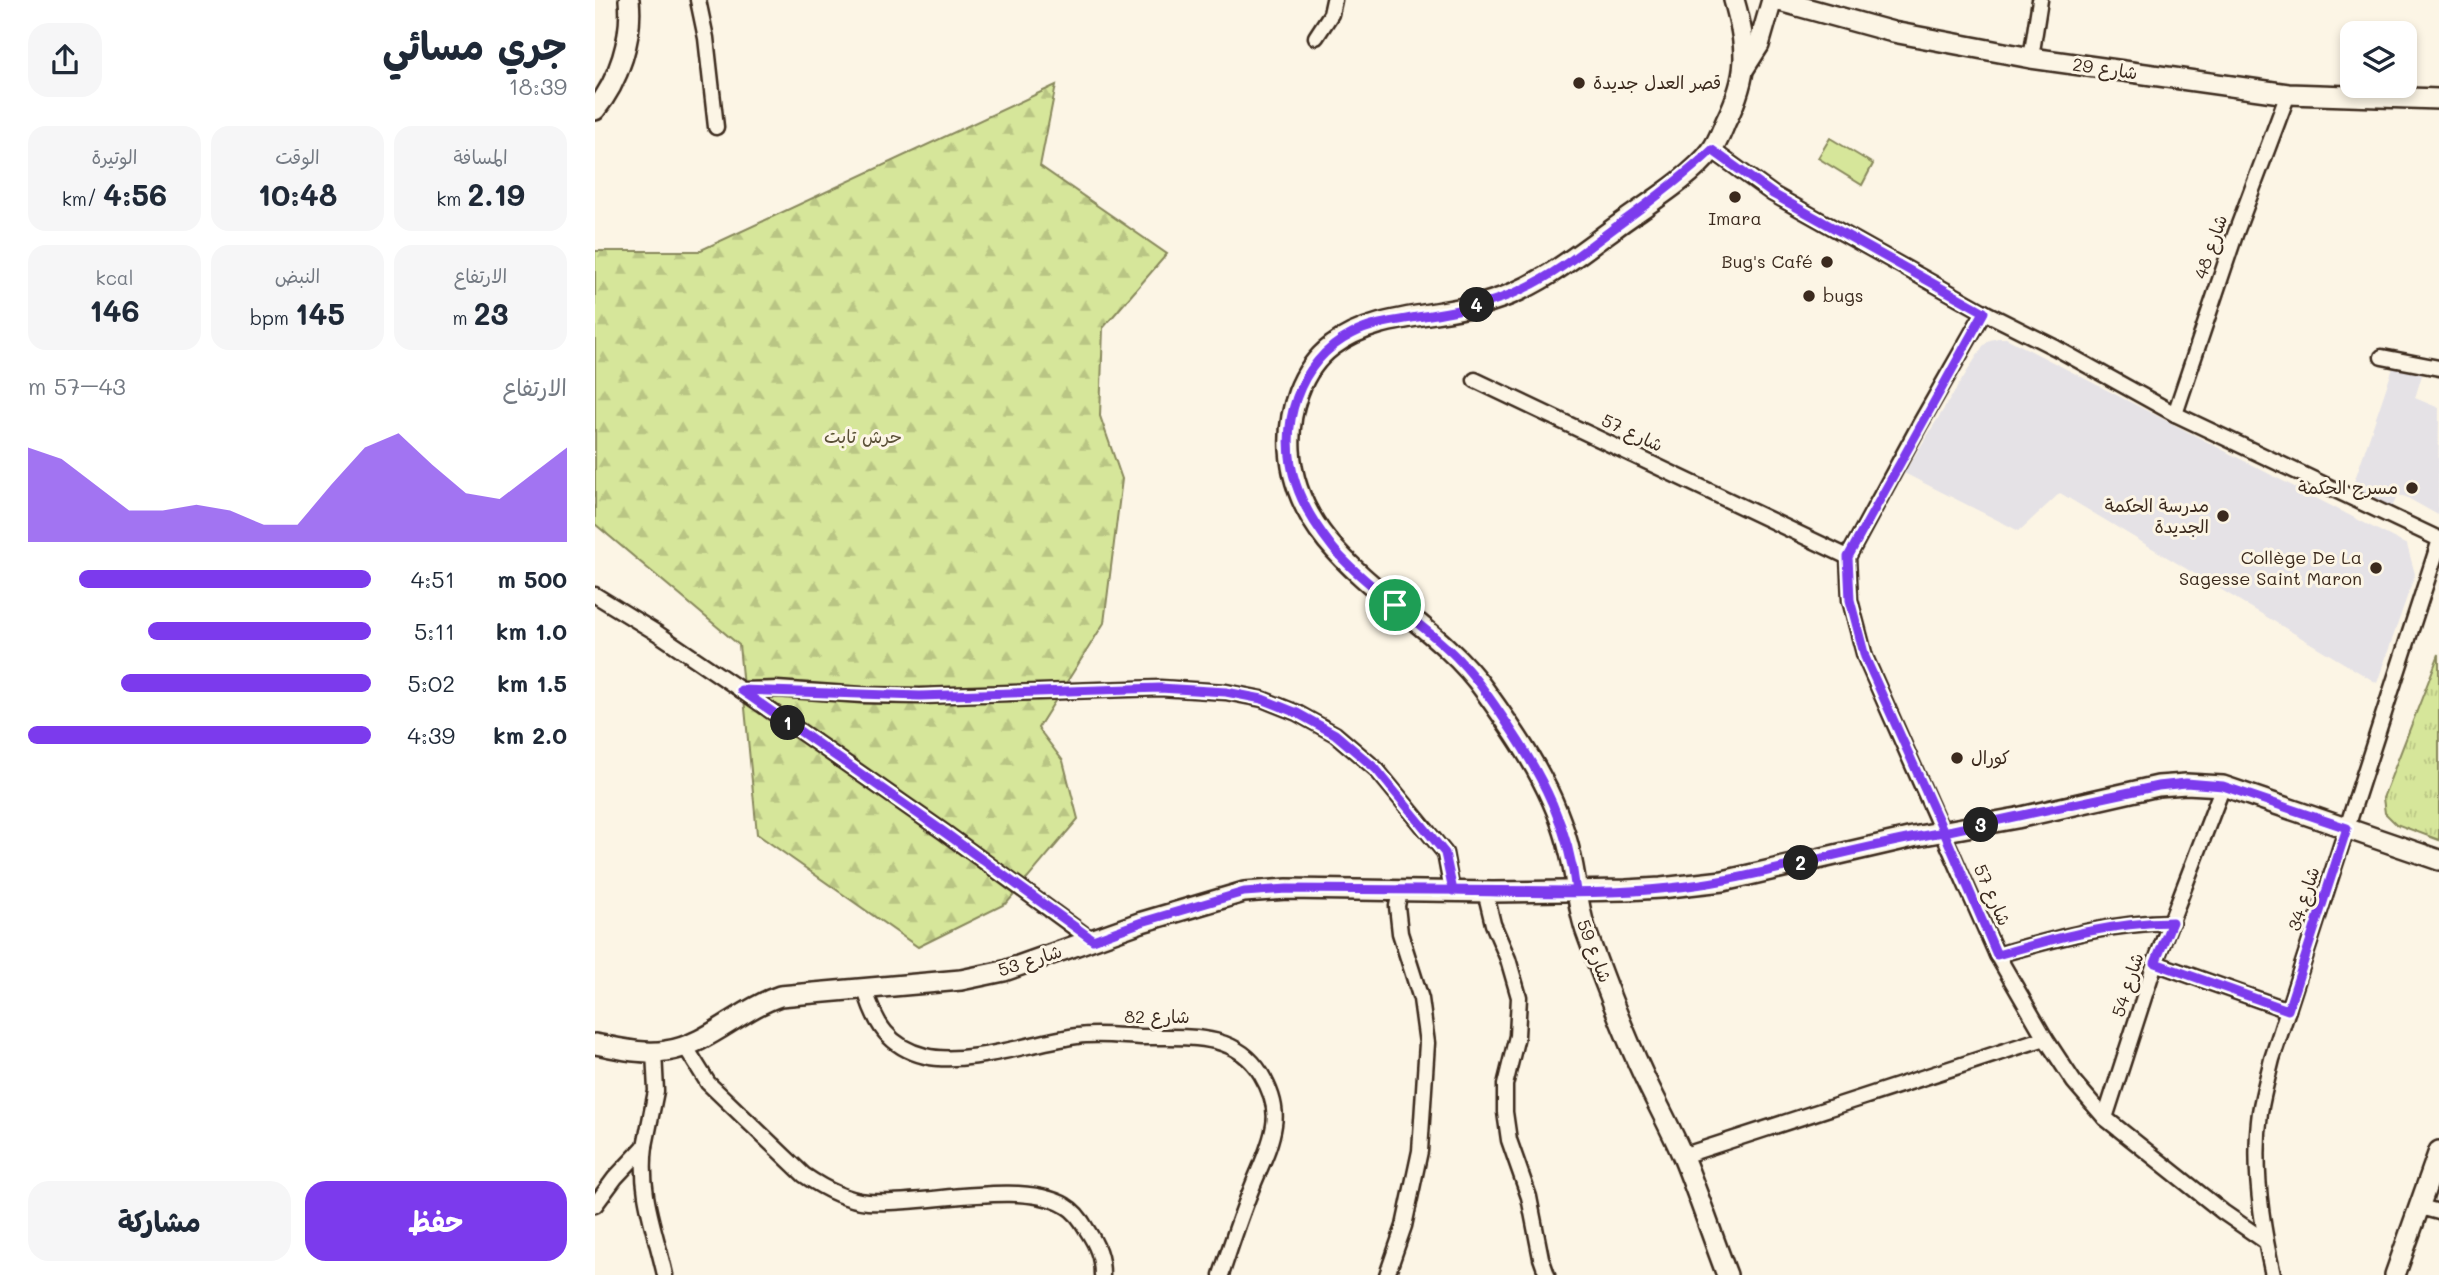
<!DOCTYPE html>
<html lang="ar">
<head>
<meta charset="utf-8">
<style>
  body { margin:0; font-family:Mali,"Playpen Sans Arabic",sans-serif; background:#f6f6f7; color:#1f2937; direction:rtl; height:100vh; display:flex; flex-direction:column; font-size:26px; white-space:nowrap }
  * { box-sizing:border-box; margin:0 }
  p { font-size:23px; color:#747a83 }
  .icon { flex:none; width:38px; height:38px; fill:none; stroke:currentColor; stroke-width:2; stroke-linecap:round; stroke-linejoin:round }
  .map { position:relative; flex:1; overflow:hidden; direction:ltr }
  .side { display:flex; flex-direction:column; background:#fff; width:595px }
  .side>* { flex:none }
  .tools { position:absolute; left:1745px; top:21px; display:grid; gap:14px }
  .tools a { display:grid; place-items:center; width:77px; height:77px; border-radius:14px; background:#fff; box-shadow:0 4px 10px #0003; font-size:35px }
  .pin { position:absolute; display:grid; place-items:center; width:60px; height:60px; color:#fff; margin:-30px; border:4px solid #fff; border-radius:50%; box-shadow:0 2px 7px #0007 }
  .km { position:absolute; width:35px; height:35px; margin:-18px; border-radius:50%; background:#222; color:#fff; font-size:19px; line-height:35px; text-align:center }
  .round { display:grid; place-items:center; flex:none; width:74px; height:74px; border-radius:21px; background:#f6f6f7 }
  .headline { display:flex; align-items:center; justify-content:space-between; height:119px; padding:0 28px }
  h1 { font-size:38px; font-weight:700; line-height:52px }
  .figures { display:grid; grid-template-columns:repeat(3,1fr); gap:10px; height:119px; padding:7px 28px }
  .figures div { display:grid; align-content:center; border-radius:18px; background:#f6f6f7; text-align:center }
  .figures b { font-size:30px; font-weight:700 }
  .figures small { font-size:19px; font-weight:400 }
  .figures p { font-size:19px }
  .chart { height:196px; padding:14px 28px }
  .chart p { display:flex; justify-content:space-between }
  .chart svg { width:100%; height:126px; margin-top:7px; fill:#7c3aed; opacity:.7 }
  .button { display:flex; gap:14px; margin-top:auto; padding:14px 28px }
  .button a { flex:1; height:80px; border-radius:21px; background:#7c3aed; color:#fff; font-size:28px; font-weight:700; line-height:80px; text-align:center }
  .button a+a { background:#f6f6f7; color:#1f2937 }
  ul { padding:0 28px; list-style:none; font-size:23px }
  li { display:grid; grid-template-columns:112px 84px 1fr; align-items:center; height:52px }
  li i { height:18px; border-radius:9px; background:#7c3aed }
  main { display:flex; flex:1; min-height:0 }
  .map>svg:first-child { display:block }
  .built { fill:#e5e2e6 }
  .grass { fill:#d6e69a; stroke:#88885c; stroke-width:2 }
  .forest { fill:url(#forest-firs); stroke:#88885c; stroke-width:2 }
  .park { fill:url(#park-tufts); stroke:#88885c; stroke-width:2 }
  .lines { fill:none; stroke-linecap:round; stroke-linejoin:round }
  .street-casing { stroke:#3b2a1e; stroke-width:19 }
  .secondary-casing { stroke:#3b2a1e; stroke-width:24 }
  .street { stroke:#fcf5e5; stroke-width:14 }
  .secondary { stroke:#fcf5e5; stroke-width:19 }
  .route-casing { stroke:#fff; stroke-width:14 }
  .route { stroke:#7c3aed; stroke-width:9 }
  .poi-dot { fill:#3b2a1e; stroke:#fcf5e5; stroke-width:2.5 }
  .labels { text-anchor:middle; stroke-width:6; stroke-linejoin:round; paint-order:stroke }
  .street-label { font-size:18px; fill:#3b2a1e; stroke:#fcf5e5 }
  .poi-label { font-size:18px; fill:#3b2a1e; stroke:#fcf5e5; text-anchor:end }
  .park-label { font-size:18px; fill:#5a5037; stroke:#fcf5e5 }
</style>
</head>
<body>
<main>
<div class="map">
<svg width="1844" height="1275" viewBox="0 0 1844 1275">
  <defs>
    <pattern id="forest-firs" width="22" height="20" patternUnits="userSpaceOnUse" patternTransform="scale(1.75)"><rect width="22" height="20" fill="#d6e69a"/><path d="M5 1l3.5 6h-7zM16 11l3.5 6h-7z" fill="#b9c584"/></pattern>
    <pattern id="park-tufts" width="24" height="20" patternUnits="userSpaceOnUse" patternTransform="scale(1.75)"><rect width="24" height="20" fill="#d6e69a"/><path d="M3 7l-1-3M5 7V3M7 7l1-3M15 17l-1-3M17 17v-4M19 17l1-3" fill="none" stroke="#b9c584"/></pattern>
  </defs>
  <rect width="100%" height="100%" fill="#fcf5e5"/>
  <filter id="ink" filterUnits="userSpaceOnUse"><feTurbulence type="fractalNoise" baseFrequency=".0143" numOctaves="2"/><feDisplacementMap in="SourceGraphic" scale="14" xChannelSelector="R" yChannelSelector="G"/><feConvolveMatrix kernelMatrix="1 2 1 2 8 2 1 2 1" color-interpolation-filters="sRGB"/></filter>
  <g filter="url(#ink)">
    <g class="built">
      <polygon points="1403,338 1411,338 1812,545 1820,574 1782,683 1465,493 1424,531 1309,473 1388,346 1395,340"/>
      <polygon points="1799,365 1827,375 1820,398 1844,408 1843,515 1811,497 1803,495 1797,507 1757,488"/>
    </g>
    <polygon class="grass" points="1235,138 1278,164 1267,185 1223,158"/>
    <polygon class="forest" points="461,85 445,166 572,254 508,328 505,416 527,479 509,623 443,728 468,761 483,819 412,903 323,947 162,834 144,645 0,524 0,251 104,251"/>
    <polygon class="park" points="1844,654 1844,840 1801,824 1790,813 1788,798"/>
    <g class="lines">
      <defs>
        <g id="street">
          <polyline points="103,0 111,38 121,127"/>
          <polyline points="721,37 736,14 739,0"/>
          <polyline points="1436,58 1445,0"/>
          <polyline points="1117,150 1178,194 1389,312 1461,348 1580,414 1844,539"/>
          <polyline points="1389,312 1325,424 1253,557 1255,600 1270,657 1402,955 1450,1038 1479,1082 1510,1118 1628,1212 1670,1241"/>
          <polyline points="1787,357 1844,368"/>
          <polyline points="880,380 1253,557"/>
          <polyline points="1580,414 1640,235 1693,94"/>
          <polyline points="0,595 62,633 146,690 182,689 267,695 325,696 565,688 631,692 667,699 702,713 740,734 781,769 850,853 857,891"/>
          <polyline points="146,690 349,832 498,941"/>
          <polyline points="890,891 898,924 913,959 924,997 922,1036 910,1085 910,1112 914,1140 934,1197 946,1258 952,1275"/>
          <path d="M1402 955C1463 938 1513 923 1577 922"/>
          <polyline points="1560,963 1693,1010"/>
          <path d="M270 989C280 1024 294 1047 330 1056 372 1066 438 1042 482 1036 503 1033 525 1036 546 1037 589 1038 639 1030 666 1074 675 1089 682 1107 679 1125 676 1146 666 1165 658 1185 646 1214 636 1245 626 1275"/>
          <path d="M90 1046 113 1083 209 1175C228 1188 250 1200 273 1202 327 1206 426 1179 471 1206 480 1211 487 1221 492 1230 502 1245 507 1257 507 1275"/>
          <polyline points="1510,1118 1560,963 1628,786"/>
          <path d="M50 1146C44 1194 60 1229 70 1275"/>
          <polyline points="1087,1156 1450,1038"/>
          <polyline points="0,1205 20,1178 50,1146 61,1091 59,1052"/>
          <polyline points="1825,1207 1844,1212"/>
          <polyline points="792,1275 809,1226 825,1151 832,1043 826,999 805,933 802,906 805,891"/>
          <path d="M1678 1275C1666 1223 1658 1165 1665 1112 1668 1094 1673 1076 1677 1059L1844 543"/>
        </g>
        <g id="secondary">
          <polyline points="1181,0 1298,32 1436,58 1693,94 1844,99"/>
          <polyline points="1150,67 1164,45 1177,0"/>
          <path d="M0 110C24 81 38 37 34 0"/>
          <path d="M0 1044C23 1048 48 1055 71 1051 113 1045 145 1009 185 996L366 980 409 971 547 922 649 892 692 889 898 892 1031 890 1066 888 1128 881 1318 837 1422 818 1563 786 1591 784 1628 786 1844 860"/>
          <path d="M1132 1275C1117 1236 1104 1196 1088 1157 1076 1129 1061 1102 1048 1074 1027 1029 1009 981 992 934 982 908 982 880 975 853 961 792 926 741 890 691 832 607 702 565 695 450 693 412 705 370 737 346 782 312 845 318 897 301 943 287 980 257 1018 229 1047 207 1095 179 1116 151 1123 142 1127 130 1131 121 1154 75 1153 48 1139 0"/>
          <polyline points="1800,1275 1844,1151"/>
        </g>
      </defs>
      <use href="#street" class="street-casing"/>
      <use href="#secondary" class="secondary-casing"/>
      <use href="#street" class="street"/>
      <use href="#secondary" class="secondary"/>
    </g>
  </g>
  <g class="lines" filter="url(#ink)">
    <defs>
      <path id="route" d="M800 605C821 623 846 640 865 661 883 680 898 702 913 725 948 777 974 828 981 891L692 889 649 892 547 922 498 940 349 832 146 690 325 696 565 688 631 692 667 699 702 713 740 734 781 769 850 853 858 891C946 893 1043 897 1130 880 1203 866 1275 844 1349 832L1402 955C1462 938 1513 923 1577 922L1560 963 1693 1010 1752 828 1628 786 1591 783 1563 786 1349 832 1270 657 1255 600 1253 557 1389 312 1178 194 1117 150C1087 178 1055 202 1022 226 992 248 964 272 930 288 897 305 859 311 823 317 800 321 778 323 757 334 703 361 682 427 701 484 708 506 723 529 738 548 755 569 779 587 800 605"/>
    </defs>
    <use href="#route" class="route-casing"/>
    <use href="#route" class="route"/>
  </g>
  <g class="poi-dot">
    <circle cx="984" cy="83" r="7"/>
    <circle cx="1140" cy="197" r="7"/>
    <circle cx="1232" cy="262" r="7"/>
    <circle cx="1214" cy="296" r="7"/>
    <circle cx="1817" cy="488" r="7"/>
    <circle cx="1628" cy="516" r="7"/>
    <circle cx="1781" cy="568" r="7"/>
    <circle cx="1362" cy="758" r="7"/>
  </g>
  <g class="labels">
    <g class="street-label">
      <text transform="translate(1510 69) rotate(8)" y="6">شارع 29</text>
      <text transform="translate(1616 247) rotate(-71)" y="6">شارع 48</text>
      <text transform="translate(1037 433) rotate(25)" y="6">شارع 57</text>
      <text transform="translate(1397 895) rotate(66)" y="6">شارع 57</text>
      <text transform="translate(1709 899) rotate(-72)" y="6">شارع 34</text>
      <text transform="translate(999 951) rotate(69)" y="6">شارع 59</text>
      <text transform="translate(435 961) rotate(-18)" y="6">شارع 53</text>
      <text transform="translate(1533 985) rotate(-72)" y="6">شارع 54</text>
      <text x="562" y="1023">شارع 82</text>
    </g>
    <g class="poi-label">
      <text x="998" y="89" text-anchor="start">قصر العدل جديدة</text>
      <text x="1140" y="225" text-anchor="middle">Imara</text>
      <text x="1218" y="268">Bug's Café</text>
      <text x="1228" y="302" text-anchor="start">bugs</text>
      <text x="1803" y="494">مسرح الحكمة</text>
      <text x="1614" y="512">مدرسة الحكمة<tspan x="1614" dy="21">الجديدة</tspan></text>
      <text x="1767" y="564">Collège De La<tspan x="1767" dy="21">Sagesse Saint Maron</tspan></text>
      <text x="1376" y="764" text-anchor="start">كورال</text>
    </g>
    <g class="park-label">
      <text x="268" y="443">حرش تابت</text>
    </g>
  </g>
</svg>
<div class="tools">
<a><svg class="icon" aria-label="layers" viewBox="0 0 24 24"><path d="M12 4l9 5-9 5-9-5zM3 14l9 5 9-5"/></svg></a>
</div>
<div class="pin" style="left:800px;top:605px;background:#1e9e55"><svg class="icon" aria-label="arrive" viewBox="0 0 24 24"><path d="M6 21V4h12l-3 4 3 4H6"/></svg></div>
<b class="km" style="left:193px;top:723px">1</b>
<b class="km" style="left:1206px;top:863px">2</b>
<b class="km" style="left:1386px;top:825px">3</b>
<b class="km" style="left:882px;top:305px">4</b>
</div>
<section class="side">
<div class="headline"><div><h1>جري مسائي</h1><p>18:39</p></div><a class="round"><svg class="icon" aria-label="share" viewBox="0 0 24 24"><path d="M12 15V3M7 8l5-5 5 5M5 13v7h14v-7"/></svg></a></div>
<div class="figures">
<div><p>المسافة</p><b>2.19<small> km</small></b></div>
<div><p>الوقت</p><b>10:48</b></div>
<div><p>الوتيرة</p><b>4:56<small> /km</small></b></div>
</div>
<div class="figures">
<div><p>الارتفاع</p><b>23<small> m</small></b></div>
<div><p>النبض</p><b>145<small> bpm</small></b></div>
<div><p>kcal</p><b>146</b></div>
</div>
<div class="chart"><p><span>الارتفاع</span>43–57 m</p>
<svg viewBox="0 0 160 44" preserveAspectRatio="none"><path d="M0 44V11L10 15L20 24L30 33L40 33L50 31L60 33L70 38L80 38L90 24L100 11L110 6L120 17L130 27L140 29L150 20L160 11V44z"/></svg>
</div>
<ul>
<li><b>500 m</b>4:51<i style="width:85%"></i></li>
<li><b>1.0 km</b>5:11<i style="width:65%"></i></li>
<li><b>1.5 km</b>5:02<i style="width:73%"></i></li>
<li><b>2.0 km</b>4:39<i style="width:100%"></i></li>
</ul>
<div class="button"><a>حفظ</a><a>مشاركة</a></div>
</section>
</main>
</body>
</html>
